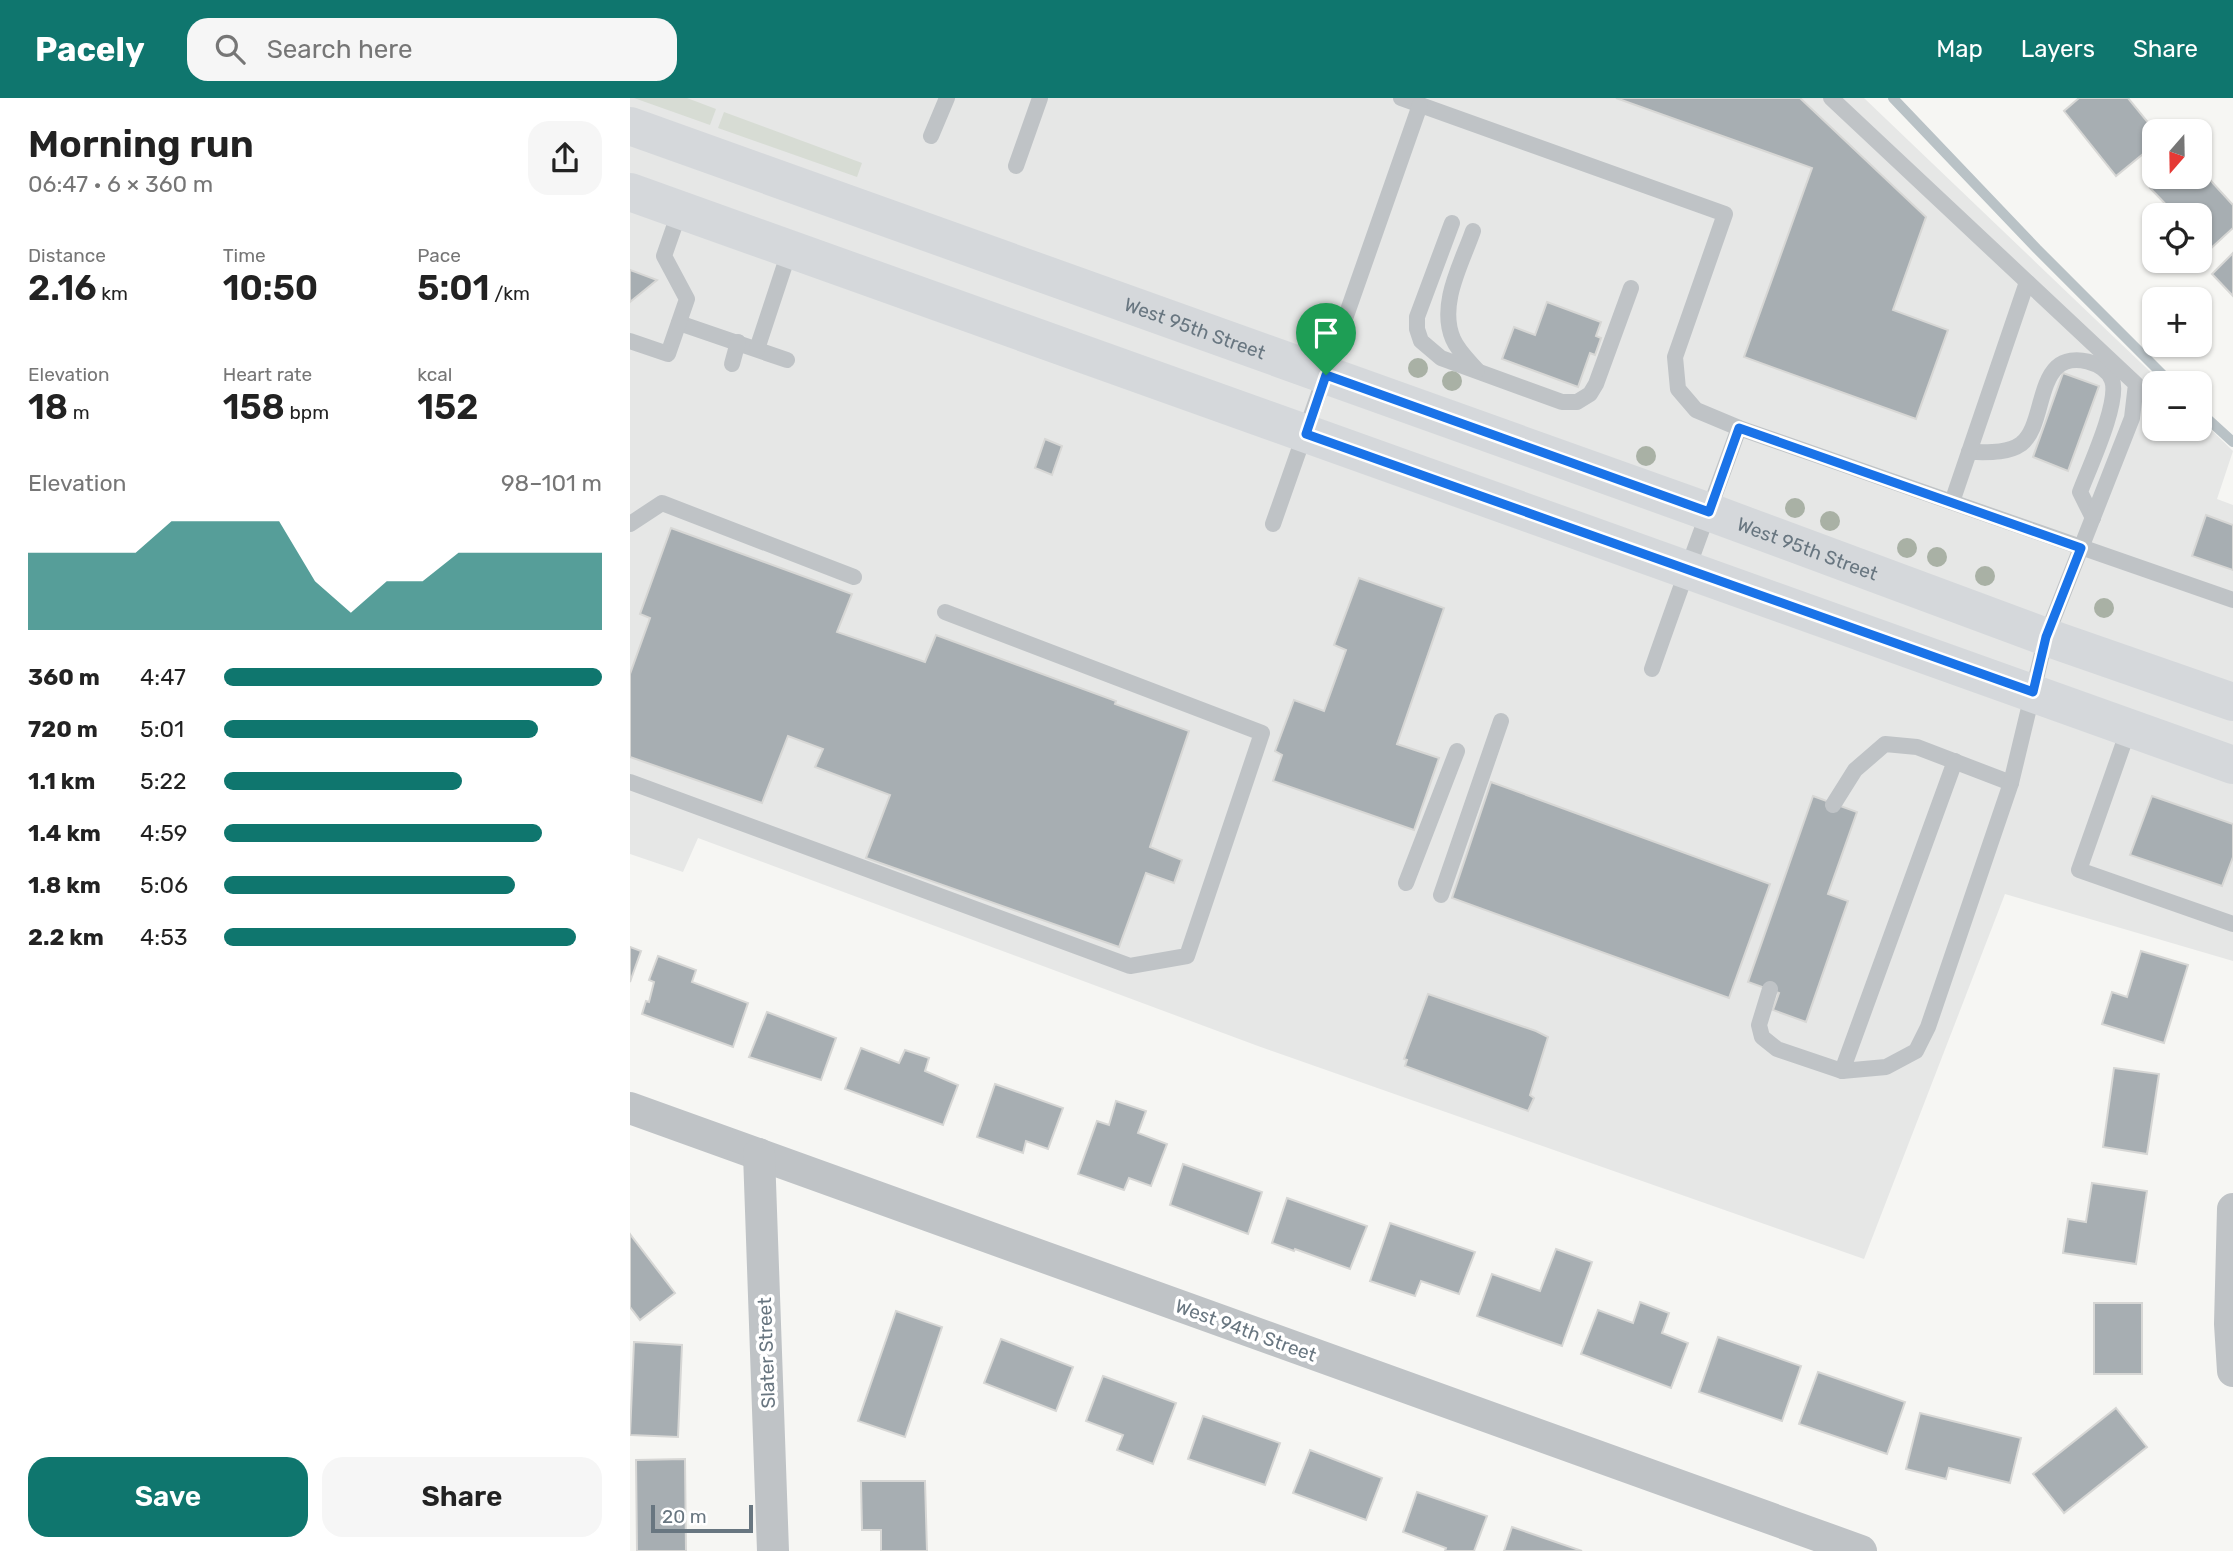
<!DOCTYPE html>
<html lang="en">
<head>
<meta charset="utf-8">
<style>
  body { margin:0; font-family:Rubik,sans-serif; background:#f6f6f6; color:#222; height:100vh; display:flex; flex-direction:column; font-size:26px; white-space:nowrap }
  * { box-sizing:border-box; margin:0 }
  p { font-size:23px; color:#767676 }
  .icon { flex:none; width:38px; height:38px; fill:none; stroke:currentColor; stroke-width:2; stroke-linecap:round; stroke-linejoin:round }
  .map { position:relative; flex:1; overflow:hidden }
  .panel { display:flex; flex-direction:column; background:#fff; width:630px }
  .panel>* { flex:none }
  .needle { width:46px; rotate:200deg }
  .controls { position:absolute; left:1512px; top:21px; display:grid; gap:14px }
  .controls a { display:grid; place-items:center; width:70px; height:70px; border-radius:14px; background:#fff; box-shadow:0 2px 5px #0004; font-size:35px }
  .scale { position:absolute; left:21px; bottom:18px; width:102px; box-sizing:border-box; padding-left:7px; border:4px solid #687680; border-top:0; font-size:19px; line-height:24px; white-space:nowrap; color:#687680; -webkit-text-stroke:5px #fff; paint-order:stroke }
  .pin { position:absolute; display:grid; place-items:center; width:60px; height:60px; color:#fff; margin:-72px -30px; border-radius:50% 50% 50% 0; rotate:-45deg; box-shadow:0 0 7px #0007 }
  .pin .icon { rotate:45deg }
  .round { display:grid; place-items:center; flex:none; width:74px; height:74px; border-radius:21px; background:#f6f6f6 }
  .overview { display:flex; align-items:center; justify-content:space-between; height:119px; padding:0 28px }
  h1 { font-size:38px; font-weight:600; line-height:52px }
  .figures { display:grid; grid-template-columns:repeat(3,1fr); gap:10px; height:119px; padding:7px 28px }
  .figures div { display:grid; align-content:center }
  .figures b { font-size:35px; font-weight:600 }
  .figures small { font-size:19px; font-weight:400 }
  .figures p { font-size:19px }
  .chart { height:196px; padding:14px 28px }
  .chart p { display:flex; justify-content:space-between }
  .chart svg { width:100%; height:126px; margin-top:7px; fill:#0f766e; opacity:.7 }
  .cta { display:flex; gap:14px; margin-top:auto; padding:14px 28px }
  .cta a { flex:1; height:80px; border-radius:21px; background:#0f766e; color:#fff; font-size:28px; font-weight:600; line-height:80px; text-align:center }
  .cta a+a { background:#f6f6f6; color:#222 }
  ul { padding:0 28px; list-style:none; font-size:23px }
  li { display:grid; grid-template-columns:112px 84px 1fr; align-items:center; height:52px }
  li i { height:18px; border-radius:9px; background:#0f766e }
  header { display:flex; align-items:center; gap:42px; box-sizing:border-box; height:98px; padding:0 35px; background:#0f766e; color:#fff }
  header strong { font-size:33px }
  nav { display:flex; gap:38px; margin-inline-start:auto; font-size:24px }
  .search { width:490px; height:63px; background:#f6f6f6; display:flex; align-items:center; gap:18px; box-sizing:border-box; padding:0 24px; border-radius:21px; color:#767676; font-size:26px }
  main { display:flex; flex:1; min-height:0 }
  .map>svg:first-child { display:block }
  .built { fill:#e6e7e6 }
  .green { fill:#d7dcd4 }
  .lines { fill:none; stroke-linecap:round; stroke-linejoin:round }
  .stream { stroke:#b9c2c6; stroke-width:10 }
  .building { fill:#a7aeb2; stroke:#d7d7d5; stroke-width:2 }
  .lane { stroke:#bfc3c6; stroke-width:16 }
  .street { stroke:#bfc3c6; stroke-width:32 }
  .primary { stroke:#d5d8db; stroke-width:38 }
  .tree { fill:#a9b1a5 }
  .route-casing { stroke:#fff; stroke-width:14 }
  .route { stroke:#1a73e8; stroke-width:9 }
  .labels { text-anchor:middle; stroke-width:7; stroke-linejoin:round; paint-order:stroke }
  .street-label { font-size:19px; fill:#687680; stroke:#fff }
</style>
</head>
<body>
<header>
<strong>Pacely</strong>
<div class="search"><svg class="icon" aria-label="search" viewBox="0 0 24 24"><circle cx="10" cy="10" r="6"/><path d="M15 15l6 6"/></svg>Search here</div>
<nav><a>Map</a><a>Layers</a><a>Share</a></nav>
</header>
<main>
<section class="panel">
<div class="overview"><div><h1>Morning run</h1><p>06:47 · 6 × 360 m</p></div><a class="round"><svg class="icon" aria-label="share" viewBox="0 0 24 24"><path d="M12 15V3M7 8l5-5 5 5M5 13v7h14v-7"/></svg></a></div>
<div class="figures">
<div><p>Distance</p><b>2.16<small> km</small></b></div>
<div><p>Time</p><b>10:50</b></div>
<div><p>Pace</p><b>5:01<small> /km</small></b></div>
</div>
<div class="figures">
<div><p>Elevation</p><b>18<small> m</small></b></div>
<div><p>Heart rate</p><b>158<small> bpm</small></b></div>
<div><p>kcal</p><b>152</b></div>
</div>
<div class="chart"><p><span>Elevation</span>98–101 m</p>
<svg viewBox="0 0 160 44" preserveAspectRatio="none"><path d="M0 44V17L10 17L20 17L30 17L40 6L50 6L60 6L70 6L80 27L90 38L100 27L110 27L120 17L130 17L140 17L150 17L160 17V44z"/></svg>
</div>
<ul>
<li><b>360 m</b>4:47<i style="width:100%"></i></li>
<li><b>720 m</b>5:01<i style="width:83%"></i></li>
<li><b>1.1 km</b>5:22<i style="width:63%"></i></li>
<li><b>1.4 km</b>4:59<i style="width:84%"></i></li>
<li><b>1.8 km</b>5:06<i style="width:77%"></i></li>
<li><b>2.2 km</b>4:53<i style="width:93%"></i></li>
</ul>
<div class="cta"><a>Save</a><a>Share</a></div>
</section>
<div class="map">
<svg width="1603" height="1453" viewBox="0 0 1603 1453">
  <rect width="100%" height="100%" fill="#f6f6f3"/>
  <polygon class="built" points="0,0 1234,0 1532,285 1524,285 1524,331 1570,331 1570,321 1603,353 1587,401 1603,407 1603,863 1375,796 1234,1161 628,948 68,740 53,774 0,756"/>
  <g class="green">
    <polygon points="4,0 57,0 86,11 80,27"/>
    <polygon points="94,14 232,65 227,79 88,30"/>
  </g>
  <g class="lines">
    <g class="stream">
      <polyline points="1263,0 1407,151 1541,285"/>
      <polyline points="1570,314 1603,344"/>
    </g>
  </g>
  <g class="building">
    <polygon points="986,0 1170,0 1296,119 1263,212 1318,232 1286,321 1114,259 1182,70"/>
    <polygon points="1449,0 1498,0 1525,33 1524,47 1486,78 1434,13"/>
    <polygon points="1570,71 1603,107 1603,130 1579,152 1570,143 1570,117 1546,117 1520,90 1532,79 1570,79"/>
    <polygon points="1603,155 1603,198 1582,176"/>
    <polygon points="0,172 27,182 0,204"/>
    <polygon points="917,204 971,224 966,238 971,240 965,257 960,255 948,289 872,261 884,229 905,237"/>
    <polygon points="1433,275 1469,288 1438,373 1403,359"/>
    <polygon points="415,341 432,348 422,377 405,370"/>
    <polygon points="1576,417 1603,427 1603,472 1562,458"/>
    <polygon points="41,430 222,496 207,534 295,564 306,537 486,603 485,606 559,633 520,749 552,762 544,785 516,775 489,849 236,760 260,697 185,669 193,651 158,638 132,705 0,659 0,576 20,520 10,516"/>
    <polygon points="729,480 814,510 767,646 809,660 784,732 643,683 652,657 645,653 664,602 694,613 716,552 704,547"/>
    <polygon points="861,684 1140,786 1099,900 822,800"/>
    <polygon points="1183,698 1227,714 1198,796 1218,803 1176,924 1143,912 1149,895 1118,884"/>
    <polygon points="1522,698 1603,726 1603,759 1592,788 1500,757"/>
    <polygon points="0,849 11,853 0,884"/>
    <polygon points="1511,853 1558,867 1534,945 1472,926 1482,894 1497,899"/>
    <polygon points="28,858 66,872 62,884 118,905 103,949 12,916 16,903 19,904 24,884 19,882"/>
    <polygon points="798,896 906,933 918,939 900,997 904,1000 898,1013 775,968 777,962 774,961"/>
    <polygon points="137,914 206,940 191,982 119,959"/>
    <polygon points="231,950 269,965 275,952 299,960 295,973 328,987 313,1027 215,991"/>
    <polygon points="1484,970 1529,976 1517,1056 1473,1049"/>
    <polygon points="365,986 433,1010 418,1051 396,1043 393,1055 347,1039"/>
    <polygon points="486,1003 516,1013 508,1035 537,1046 521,1088 499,1080 494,1092 448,1076 467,1023 479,1027"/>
    <polygon points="553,1066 632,1094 618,1136 540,1107"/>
    <polygon points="1462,1085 1517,1093 1506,1166 1433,1155 1438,1121 1456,1124"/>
    <polygon points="657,1100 737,1128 720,1171 665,1151 664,1153 642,1145"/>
    <polygon points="760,1125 845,1154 829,1196 791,1183 785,1198 740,1183"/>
    <polygon points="0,1136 45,1195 10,1222 0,1209"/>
    <polygon points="926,1151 962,1164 932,1248 847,1218 862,1176 910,1193"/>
    <polygon points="1010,1204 1039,1215 1032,1235 1058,1245 1041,1290 951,1256 968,1212 1003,1225"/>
    <rect x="1464" y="1205" width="48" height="71"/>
    <polygon points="266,1213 312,1229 275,1339 228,1323"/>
    <polygon points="1088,1239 1171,1268 1152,1323 1069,1294"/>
    <polygon points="371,1241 443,1269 426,1313 354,1285"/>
    <polygon points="4,1244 52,1247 48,1339 0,1337"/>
    <polygon points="1188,1274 1275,1304 1257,1356 1169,1326"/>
    <polygon points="473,1278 546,1305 523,1366 487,1352 493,1337 456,1323"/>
    <polygon points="1486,1310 1517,1349 1434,1415 1403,1376"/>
    <polygon points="1290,1315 1391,1340 1380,1385 1319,1370 1316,1381 1276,1371"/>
    <polygon points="573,1318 650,1345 635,1387 558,1361"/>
    <polygon points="680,1352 752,1380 736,1422 663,1395"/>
    <polygon points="55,1361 56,1453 7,1453 6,1362"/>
    <polygon points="231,1383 295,1383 297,1453 251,1453 251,1432 232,1432"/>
    <polygon points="787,1394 857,1418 844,1453 815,1453 816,1450 773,1434"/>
    <polygon points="882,1429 952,1453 874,1453"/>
  </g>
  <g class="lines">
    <g class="lane">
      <polyline points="771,0 1095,116 1045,259 1048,291 1066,312 1109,330 1603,502"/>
      <polyline points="301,38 317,0"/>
      <polyline points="386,68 410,0"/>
      <polyline points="822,125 787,219 787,231 791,243 811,260 932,304 947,304 960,296 966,286 1001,190"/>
      <path d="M843 133C832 165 808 206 823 241 828 253 838 262 847 272"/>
      <polyline points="49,225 157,262"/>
      <polyline points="0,243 38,256 57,201 34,158 50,112"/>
      <polyline points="127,251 160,151"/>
      <polyline points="102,266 108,244"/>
      <path d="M1339 354C1356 354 1377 356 1391 346 1411 331 1408 287 1427 269 1442 255 1475 264 1482 282 1490 304 1459 370 1450 394L1463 420"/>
      <polyline points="1322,404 1397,184"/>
      <polyline points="0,426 32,405 224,479"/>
      <polyline points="643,426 790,7"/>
      <path d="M1022 571C1050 490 1080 410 1109 330"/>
      <polyline points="1499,630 1449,772 1603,826"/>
      <polyline points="0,684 500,868 557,858 632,635 315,514"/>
      <polyline points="1203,707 1225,672 1255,646 1287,649 1381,685"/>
      <polyline points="776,785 827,653"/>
      <polyline points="811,797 871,623"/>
      <polyline points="1140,891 1129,927 1132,939 1147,951 1212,973 1256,969 1286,953 1298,929 1381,685 1416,539 1502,320 1506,286 1201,0"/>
      <polyline points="1212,973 1325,663"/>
    </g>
    <g class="street">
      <polyline points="0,1010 1231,1453"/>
      <polyline points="129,1056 143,1453"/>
      <polyline points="1603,1111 1600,1226 1603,1273"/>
    </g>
    <g class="primary">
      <path id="s1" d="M0 28 1079 414 1416 539 1603 604"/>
      <polyline points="0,94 1603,667"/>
    </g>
  </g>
  <g class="tree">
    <circle cx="788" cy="270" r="10"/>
    <circle cx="822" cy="283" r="10"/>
    <circle cx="1016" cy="358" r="10"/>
    <circle cx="1165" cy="410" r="10"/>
    <circle cx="1200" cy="423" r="10"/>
    <circle cx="1277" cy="450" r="10"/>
    <circle cx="1307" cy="459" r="10"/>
    <circle cx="1355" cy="478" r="10"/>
    <circle cx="1474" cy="510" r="10"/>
  </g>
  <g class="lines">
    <defs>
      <polygon id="route" points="696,277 1079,414 1109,330 1451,450 1416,539 1403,594 676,336"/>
    </defs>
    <use href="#route" class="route-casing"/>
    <use href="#route" class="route"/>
  </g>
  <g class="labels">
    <g class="street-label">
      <text dy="7" stroke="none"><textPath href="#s1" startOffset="600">West 95th Street</textPath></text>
      <text dy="7" stroke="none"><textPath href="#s1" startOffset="1251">West 95th Street</textPath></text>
      <text transform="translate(616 1232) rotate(20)" y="7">West 94th Street</text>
      <text transform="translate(136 1255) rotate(-92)" y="7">Slater Street</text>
    </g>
  </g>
</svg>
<div class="controls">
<a><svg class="needle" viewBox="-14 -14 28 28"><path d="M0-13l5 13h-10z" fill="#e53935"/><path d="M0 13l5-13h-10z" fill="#767676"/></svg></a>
<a><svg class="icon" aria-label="locate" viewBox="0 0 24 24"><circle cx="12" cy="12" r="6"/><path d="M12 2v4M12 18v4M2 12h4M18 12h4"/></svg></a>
<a>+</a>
<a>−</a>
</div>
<div class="scale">20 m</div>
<div class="pin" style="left:696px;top:277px;background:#1e9e55"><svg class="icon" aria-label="arrive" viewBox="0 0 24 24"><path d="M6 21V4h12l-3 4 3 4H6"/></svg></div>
</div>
</main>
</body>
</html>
